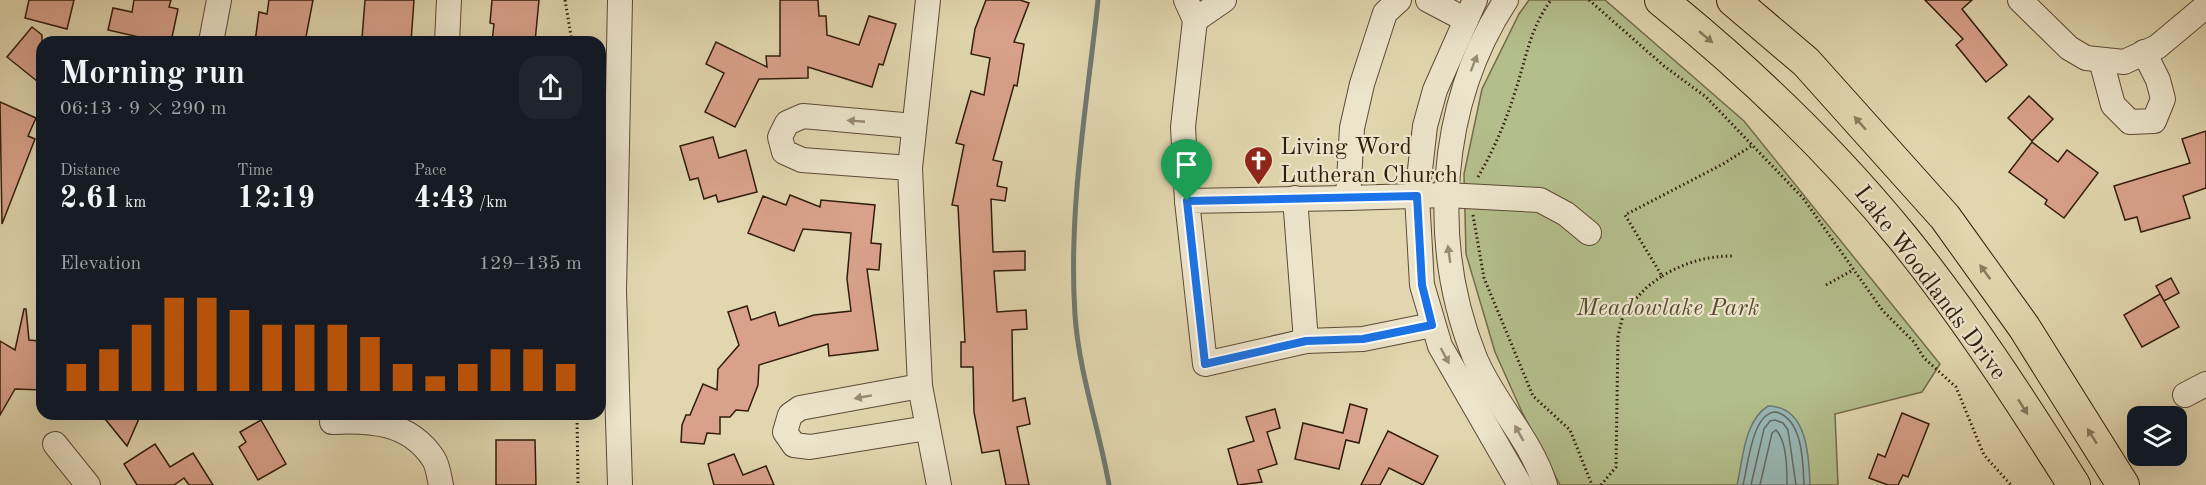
<!DOCTYPE html>
<html lang="en">
<head>
<meta charset="utf-8">
<style>
  body { margin:0; font-family:"Old Standard TT",serif; background:#20242c; color:#f1f3f6; height:100vh; display:flex; flex-direction:column; font-size:22px; white-space:nowrap }
  * { box-sizing:border-box; margin:0 }
  p { font-size:20px; color:#9ea1a6 }
  .icon { flex:none; width:33px; height:33px; fill:none; stroke:currentColor; stroke-width:2; stroke-linecap:round; stroke-linejoin:round }
  .map { position:relative; flex:1; overflow:hidden }
  .details { position:absolute; left:36px; top:36px; width:570px; height:384px; display:flex; flex-direction:column; background:#171b24; border-radius:18px; box-shadow:0 6px 24px #0002 }
  .details>* { flex:none }
  .buttons { position:absolute; left:2127px; top:406px; display:grid; gap:12px }
  .buttons a { display:grid; place-items:center; width:60px; height:60px; border-radius:12px; background:#171b24; box-shadow:0 6px 24px #0002; font-size:30px }
  .pin { position:absolute; display:grid; place-items:center; width:51px; height:51px; color:#fff; margin:-62px -26px; border-radius:50% 50% 50% 0; rotate:-45deg; box-shadow:0 0 6px #0007 }
  .pin .icon { rotate:45deg }
  .round { display:grid; place-items:center; flex:none; width:63px; height:63px; border-radius:18px; background:#20242c }
  .head { display:flex; align-items:center; justify-content:space-between; height:102px; padding:0 24px }
  h1 { font-size:33px; font-weight:600; line-height:45px }
  .stats { display:grid; grid-template-columns:repeat(3,1fr); gap:9px; height:102px; padding:6px 24px }
  .stats div { display:grid; align-content:center }
  .stats b { font-size:30px; font-weight:600 }
  .stats small { font-size:16px; font-weight:400 }
  .stats p { font-size:16px }
  .chart { height:168px; padding:12px 24px }
  .chart p { display:flex; justify-content:space-between }
  .chart svg { width:100%; height:108px; margin-top:6px; stroke:#b45309; stroke-width:6 }
  .map>svg:first-child { display:block }
  .green { fill:#b3be8b; stroke:#726d4c; stroke-width:1.5 }
  .water { fill:#98b7b5; stroke:#6f7972; stroke-width:1.5 }
  .lines { fill:none; stroke-linecap:round; stroke-linejoin:round }
  .shore { stroke:#656a61; stroke-width:1.5 }
  .stream { stroke:#6f7972; stroke-width:5 }
  .building { fill:#d9a18b; stroke:#321c0d; stroke-width:1.5 }
  .minor-casing { stroke:#5e4a36; stroke-width:26 }
  .major-casing { stroke:#321c0d; stroke-width:34 }
  .path { stroke:#321c0d; stroke-width:3; stroke-dasharray:1.5 3; stroke-linecap:butt }
  .minor { stroke:#ece4cb; stroke-width:24 }
  .major { stroke:#e1d6af; stroke-width:32 }
  .oneway { fill:#8a795e }
  .oneway2 { fill:#988a76 }
  .route-casing { stroke:#fff; stroke-width:12 }
  .route { stroke:#1a73e8; stroke-width:8 }
  .labels { text-anchor:middle; stroke-width:4.5; stroke-linejoin:round; paint-order:stroke }
  .poi-label { font-size:24px; fill:#321c0d; stroke:#ece4cb; text-anchor:start }
  .street-label { font-size:24px; fill:#321c0d; stroke:#ece4cb }
  .park-label { font-size:24px; font-style:italic; fill:#594d33; stroke:#ece4cb }
</style>
</head>
<body>
<div class="map">
<svg width="2206" height="485" viewBox="0 0 2206 485">
  <rect width="100%" height="100%" fill="#e1d6af"/>
  <filter id="stains"><feTurbulence type="fractalNoise" baseFrequency=".00333" numOctaves="4"/><feColorMatrix values="0 0 0 0 .2 0 0 0 0 .09 0 0 0 0 .02 0 0 0 .5 -.17"/></filter>
  <radialGradient id="worn" r=".72"><stop offset=".6" stop-color="#630" stop-opacity="0"/><stop offset="1" stop-color="#630" stop-opacity=".3"/></radialGradient>
  <polygon class="green" points="1529,0 1605,0 1744,121 1940,364 1922,392 1835,414 1838,485 1560,485 1522,412 1495,352 1466,254 1464,174 1482,89 1519,14"/>
  <path class="water" d="M1768 406C1807 406 1809 455 1810 485H1737C1743 459 1744 421 1768 406Z"/>
  <g class="lines">
    <g class="shore">
      <path d="M1743 485C1748 466 1752 412 1776 412 1803 419 1803 462 1804 485"/>
      <polyline points="1751,485 1764,429 1770,421 1775,420 1783,423 1788,430 1796,485"/>
      <path d="M1760 485 1772 433 1776 430C1787 441 1787 470 1787 485"/>
    </g>
    <path class="stream" d="M1098 0C1087 104 1068 210 1075 315 1079 373 1099 428 1109 485"/>
  </g>
  <g class="building">
    <polygon points="29,0 74,0 67,29 25,18"/>
    <polygon points="134,0 171,0 169,7 178,9 171,42 136,42 139,37 108,30 113,8 132,12"/>
    <polygon points="269,0 313,0 305,42 255,42 259,12 267,14"/>
    <polygon points="365,0 414,0 411,42 362,38"/>
    <polygon points="492,0 539,0 535,42 492,42 494,24 490,23"/>
    <polygon points="780,0 818,0 819,16 826,16 827,35 859,45 869,16 896,24 883,65 879,64 872,87 808,67 808,78 759,79 735,127 705,112 724,73 706,64 716,42 767,67 766,56 780,56"/>
    <polygon points="986,0 1020,0 1029,3 1014,42 1024,44 1017,86 1014,85 993,160 1002,162 997,186 1007,188 1005,201 991,199 993,252 1025,251 1025,270 994,271 997,312 1026,310 1027,329 1012,330 1013,401 1025,398 1030,424 1017,427 1029,485 1006,485 999,450 982,453 974,412 973,367 961,367 961,342 965,342 958,206 952,205 964,145 956,143 971,91 984,95 990,58 971,54 975,29"/>
    <polygon points="1925,0 1972,0 1962,9 2007,65 1986,82 1956,45 1963,39"/>
    <polygon points="32,27 42,35 42,85 7,57"/>
    <polygon points="2029,96 2053,119 2032,141 2008,118"/>
    <polygon points="0,102 36,118 28,136 35,139 2,224"/>
    <polygon points="2206,131 2206,188 2183,196 2190,218 2141,232 2137,217 2125,220 2114,186 2190,163 2182,139"/>
    <polygon points="713,137 719,158 746,150 757,192 718,202 716,195 704,199 698,178 690,180 680,146"/>
    <polygon points="2032,142 2058,162 2067,150 2098,173 2064,218 2045,204 2047,200 2009,172"/>
    <polygon points="790,195 820,207 821,200 875,205 871,243 881,244 879,270 867,269 878,350 829,356 828,344 759,365 758,385 748,411 736,410 730,417 720,417 720,434 707,433 704,444 681,442 682,425 686,415 690,415 703,384 717,390 718,369 739,345 728,312 747,306 751,320 775,312 779,326 814,315 851,311 847,279 851,233 803,229 794,251 748,233 763,196 786,205"/>
    <polygon points="2171,278 2179,293 2164,301 2156,286"/>
    <polygon points="2160,294 2179,327 2142,347 2124,315"/>
    <polygon points="24,309 26,309 29,340 39,341 39,350 42,350 42,390 15,389 0,415 0,341 15,350"/>
    <polygon points="1350,404 1367,409 1359,443 1346,440 1339,469 1295,459 1303,423 1343,433"/>
    <polygon points="1275,409 1280,428 1267,432 1277,464 1258,470 1262,482 1238,485 1228,449 1254,441 1246,417"/>
    <polygon points="1902,413 1929,424 1908,477 1903,475 1898,485 1888,485 1869,478 1878,454 1885,457"/>
    <polygon points="101,414 141,414 127,446"/>
    <polygon points="261,420 286,464 258,480 239,447 246,442 240,432"/>
    <polygon points="1388,431 1438,456 1423,485 1389,468 1380,485 1361,485"/>
    <polygon points="496,440 535,440 536,485 496,485"/>
    <polygon points="155,444 170,467 193,453 213,485 189,485 184,478 174,485 137,485 124,464"/>
    <polygon points="734,454 743,475 766,466 774,485 714,485 708,464"/>
  </g>
  <g class="lines">
    <defs>
      <g id="minor">
        <polyline points="928,0 910,168 920,386 939,485"/>
        <polyline points="1186,0 1195,20 1183,127 1187,201"/>
        <polyline points="1399,0 1385,13 1362,84 1352,128 1348,198 1446,195 1540,200 1566,214 1589,233"/>
        <polyline points="1428,0 1466,20"/>
        <polyline points="1475,0 1435,90 1425,126 1417,196 1422,285 1440,346 1520,485"/>
        <path d="M1506 0C1438 104 1429 244 1475 358 1493 402 1531 439 1545 485"/>
        <polyline points="2020,0 2069,48 2086,58 2124,62 2157,47 2206,6"/>
        <polyline points="1195,20 1224,0"/>
        <polyline points="211,42 219,0"/>
        <polyline points="447,42 449,0"/>
        <polyline points="2101,60 2113,105 2130,122 2154,121 2163,99 2158,80 2144,52"/>
        <polyline points="910,168 802,160 784,152 780,137 787,123 803,116 914,126"/>
        <polyline points="1295,198 1306,341"/>
        <polyline points="1348,198 1187,201 1205,364 1306,341 1363,339 1432,325"/>
        <polyline points="920,386 800,408 790,415 785,432 794,445 810,447 927,428"/>
        <polyline points="2185,395 2206,384"/>
        <path d="M332 422C371 420 409 422 433 458 438 465 439 477 441 485"/>
        <polyline points="55,444 88,485"/>
        <polyline points="620,485 614,291 620,0"/>
      </g>
      <g id="major">
        <path d="M1661 0C1749 71 1832 151 1903 238 1966 316 2021 401 2074 485"/>
        <polyline points="1733,0 1806,62 1945,217 2024,327 2123,485"/>
      </g>
    </defs>
    <use href="#minor" class="minor-casing"/>
    <use href="#major" class="major-casing"/>
    <g class="path">
      <polyline points="565,0 572,42"/>
      <polyline points="1589,0 1664,66 1706,97 1803,198 1883,311 1914,342 1924,358 1956,387 1984,455 2011,485"/>
      <path d="M1478 177C1493 151 1505 124 1514 95 1526 60 1529 30 1551 0"/>
      <polyline points="1473,215 1484,278 1533,396 1570,430 1592,485"/>
      <path d="M1662 276C1684 263 1706 256 1733 256"/>
      <polyline points="1826,285 1853,270"/>
      <polyline points="577,414 578,485"/>
      <polyline points="1601,485 1616,467 1618,336 1624,311 1647,287 1662,276 1625,215 1723,164 1753,145"/>
    </g>
    <use href="#minor" class="minor"/>
    <use href="#major" class="major"/>
  </g>
  <defs><path id="oneway-solid" d="M-6-.8H1V-3.2L6.5 0L1 3.2V.8H-6Z" transform="scale(1.5)"/></defs>
  <g class="oneway">
    <use href="#oneway-solid" transform="translate(1706 37) rotate(40)"/>
    <use href="#oneway-solid" transform="translate(1860 123) rotate(-131)"/>
    <use href="#oneway-solid" transform="translate(1985 272) rotate(-126)"/>
    <use href="#oneway-solid" transform="translate(2023 407) rotate(57)"/>
    <use href="#oneway-solid" transform="translate(2092 436) rotate(-122)"/>
  </g>
  <g class="oneway2">
    <use href="#oneway-solid" transform="translate(1474 63) rotate(-69)"/>
    <use href="#oneway-solid" transform="translate(856 121) rotate(-175)"/>
    <use href="#oneway-solid" transform="translate(1449 254) rotate(-98)"/>
    <use href="#oneway-solid" transform="translate(1445 356) rotate(62)"/>
    <use href="#oneway-solid" transform="translate(863 397) rotate(170)"/>
    <use href="#oneway-solid" transform="translate(1519 433) rotate(-119)"/>
  </g>
  <g class="lines">
    <defs>
      <polygon id="route" points="1417,196 1422,285 1432,325 1363,339 1306,341 1205,364 1187,201"/>
    </defs>
    <use href="#route" class="route-casing"/>
    <use href="#route" class="route"/>
  </g>
  <defs>
    <symbol id="church-pin" viewBox="-11 -11 22 30"><path d="M0 17L-7.5 6A9.5 9.5 0 1 1 7.5 6Z" fill="#8f2418" stroke="#ece4cb"/><path d="M-1.2-6h2.4v3.5h3.3v2.4h-3.3V6h-2.4V-.1h-3.3v-2.4h3.3Z" fill="#fff"/></symbol>
  </defs>
  <g fill-rule="evenodd">
    <use href="#church-pin" x="1242" y="144" width="33" height="45"/>
  </g>
  <g class="labels">
    <g class="poi-label">
      <text x="1280" y="154">Living Word<tspan x="1280" dy="28">Lutheran Church</tspan></text>
    </g>
    <g class="street-label">
      <text transform="translate(1931 282) rotate(53)" y="8">Lake Woodlands Drive</text>
    </g>
    <g class="park-label">
      <text x="1668" y="315">Meadowlake Park</text>
    </g>
  </g>
  <rect width="100%" height="100%" filter="url(#stains)"/>
  <rect width="100%" height="100%" fill="url(#worn)"/>
</svg>
<div class="buttons">
<a><svg class="icon" aria-label="layers" viewBox="0 0 24 24"><path d="M12 4l9 5-9 5-9-5zM3 14l9 5 9-5"/></svg></a>
</div>
<div class="pin" style="left:1187px;top:201px;background:#1e9e55"><svg class="icon" aria-label="arrive" viewBox="0 0 24 24"><path d="M6 21V4h12l-3 4 3 4H6"/></svg></div>
<section class="details">
<div class="head"><div><h1>Morning run</h1><p>06:13 · 9 × 290 m</p></div><a class="round"><svg class="icon" aria-label="share" viewBox="0 0 24 24"><path d="M12 15V3M7 8l5-5 5 5M5 13v7h14v-7"/></svg></a></div>
<div class="stats">
<div><p>Distance</p><b>2.61<small> km</small></b></div>
<div><p>Time</p><b>12:19</b></div>
<div><p>Pace</p><b>4:43<small> /km</small></b></div>
</div>
<div class="chart"><p><span>Elevation</span>129–135 m</p>
<svg viewBox="0 0 160 44" preserveAspectRatio="none"><path d="M5 44V33M15 44V27M25 44V17M35 44V6M45 44V6M55 44V11M65 44V17M75 44V17M85 44V17M95 44V22M105 44V33M115 44V38M125 44V33M135 44V27M145 44V27M155 44V33"/></svg>
</div>
</section>
</div>
</body>
</html>
